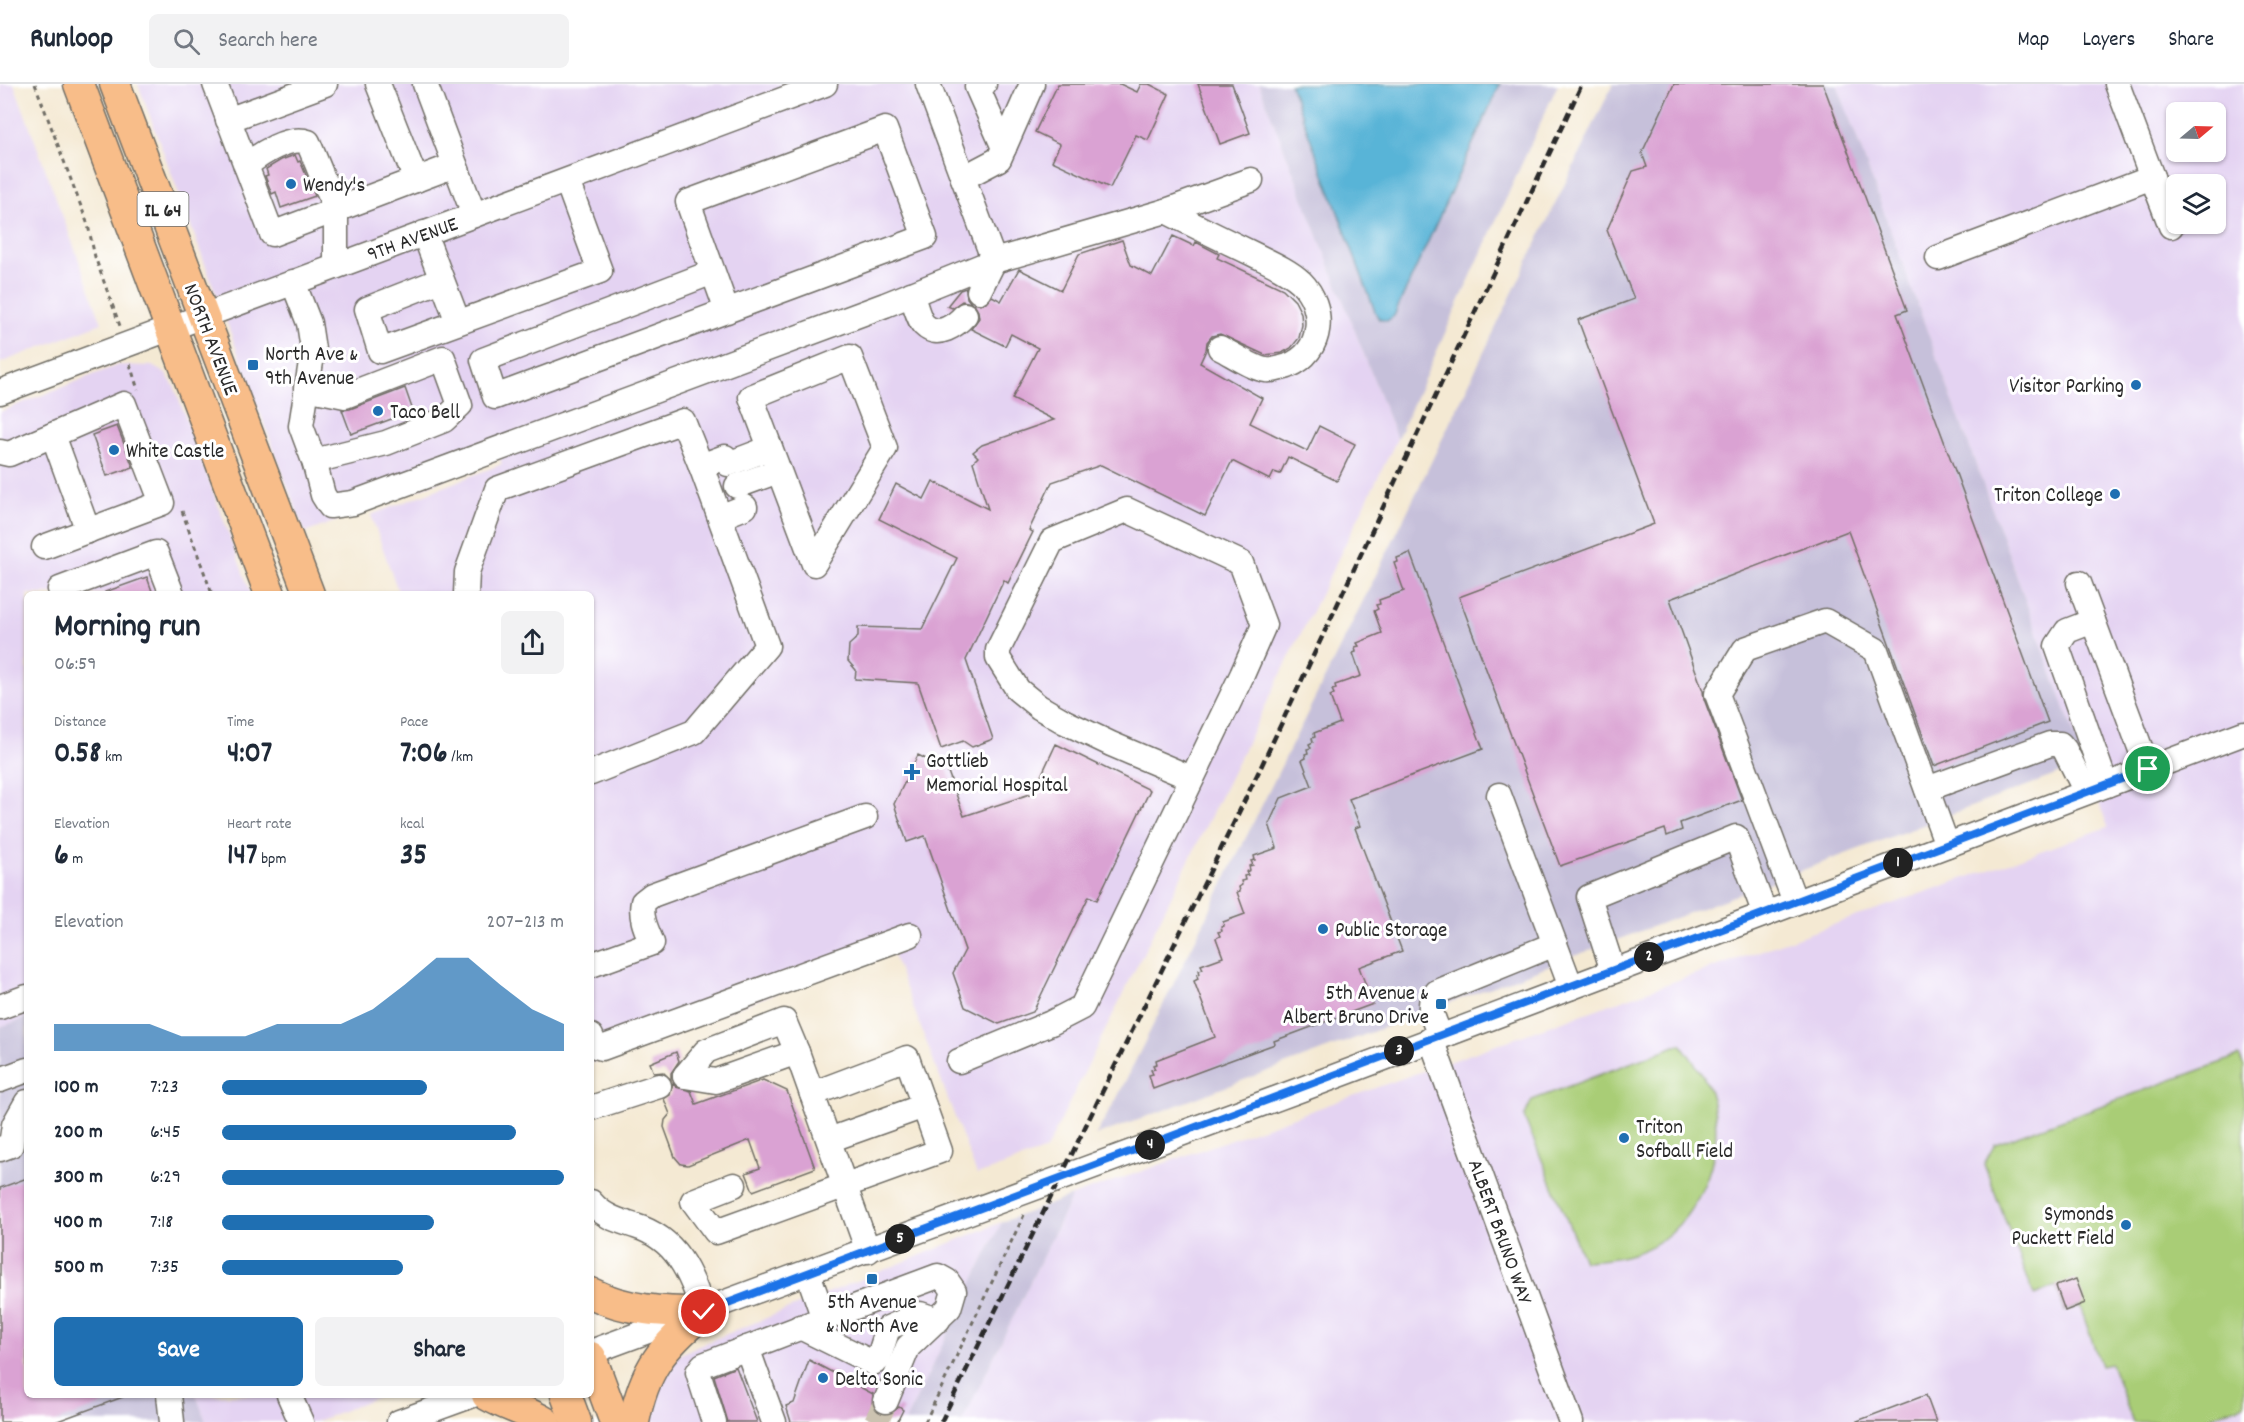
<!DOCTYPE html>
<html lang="en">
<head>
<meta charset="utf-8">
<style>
  body { margin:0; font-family:Dekko,sans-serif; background:#f2f2f3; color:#1f2937; height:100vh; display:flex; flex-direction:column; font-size:22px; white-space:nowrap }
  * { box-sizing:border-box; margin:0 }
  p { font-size:20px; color:#747a83 }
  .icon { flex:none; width:33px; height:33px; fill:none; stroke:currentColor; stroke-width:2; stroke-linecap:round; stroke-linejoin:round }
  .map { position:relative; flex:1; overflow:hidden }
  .details { position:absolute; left:24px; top:507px; width:570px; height:807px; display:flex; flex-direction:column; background:#fff; border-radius:9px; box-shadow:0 2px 4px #0004 }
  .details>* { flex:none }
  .needle { width:39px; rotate:71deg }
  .buttons { position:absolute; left:2166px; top:18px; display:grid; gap:12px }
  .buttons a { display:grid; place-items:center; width:60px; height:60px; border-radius:9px; background:#fff; box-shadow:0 2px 4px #0004; font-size:30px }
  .pin { position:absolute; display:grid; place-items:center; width:51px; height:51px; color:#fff; margin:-26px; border:3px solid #fff; border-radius:50%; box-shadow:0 2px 6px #0007 }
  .km { position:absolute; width:30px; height:30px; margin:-15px; border-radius:50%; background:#222; color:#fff; font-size:16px; line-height:30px; text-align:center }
  .round { display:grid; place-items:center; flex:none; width:63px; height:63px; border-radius:9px; background:#f2f2f3 }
  .headline { display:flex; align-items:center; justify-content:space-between; height:102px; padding:0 30px }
  h1 { font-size:33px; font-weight:700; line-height:45px }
  .figures { display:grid; grid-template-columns:repeat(3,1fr); gap:9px; height:102px; padding:6px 30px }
  .figures div { display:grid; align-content:center }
  .figures b { font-size:30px; font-weight:700 }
  .figures small { font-size:16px; font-weight:400 }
  .figures p { font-size:16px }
  .chart { height:168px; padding:12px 30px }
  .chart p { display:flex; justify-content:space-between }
  .chart svg { width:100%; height:108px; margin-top:6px; fill:#1f6fb2; opacity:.7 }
  .action { display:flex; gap:12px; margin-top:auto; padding:12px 30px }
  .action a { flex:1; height:69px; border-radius:9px; background:#1f6fb2; color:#fff; font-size:24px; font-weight:700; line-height:69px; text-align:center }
  .action a+a { background:#f2f2f3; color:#1f2937 }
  ul { padding:0 30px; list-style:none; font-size:20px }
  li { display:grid; grid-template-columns:96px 72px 1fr; align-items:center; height:45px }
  li i { height:15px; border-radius:8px; background:#1f6fb2 }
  header { display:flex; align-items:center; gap:36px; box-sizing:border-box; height:84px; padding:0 30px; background:#fff; border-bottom:2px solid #e0e1e3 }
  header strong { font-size:28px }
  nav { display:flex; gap:33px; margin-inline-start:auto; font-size:21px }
  .search { width:420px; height:54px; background:#f2f2f3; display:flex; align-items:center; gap:15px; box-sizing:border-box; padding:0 21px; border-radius:9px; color:#747a83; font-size:22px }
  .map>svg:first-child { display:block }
  .built { fill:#e4d3f2; fill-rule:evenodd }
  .industrial { fill:#c6c0da }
  .green { fill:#a9cd76; stroke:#6a7c50; stroke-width:1.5 }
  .water { fill:#59b4d7; stroke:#427081; stroke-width:1.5 }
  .building { fill:#daa2d3 }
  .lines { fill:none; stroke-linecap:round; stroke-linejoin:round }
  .minor-tunnel { stroke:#ccc3b1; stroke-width:24; stroke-dasharray:24 12; stroke-linecap:butt }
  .minor-casing { stroke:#716e66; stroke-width:27 }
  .major-casing { stroke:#716e66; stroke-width:33 }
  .path { stroke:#716e66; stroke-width:3; stroke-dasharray:4.5 4.5; stroke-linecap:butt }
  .minor { stroke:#fff; stroke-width:24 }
  .major { stroke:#f8bd89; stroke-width:30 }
  .rail { stroke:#2b2b2b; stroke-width:4.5; stroke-dasharray:9 4.5; stroke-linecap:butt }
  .route-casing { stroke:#fff; stroke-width:12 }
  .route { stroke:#1a73e8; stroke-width:8 }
  .poi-dot { fill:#1f6fb2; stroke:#fff; stroke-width:2 }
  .labels { text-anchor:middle; stroke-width:6; stroke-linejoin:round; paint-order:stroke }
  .shield { fill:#fff; stroke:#6b6b6b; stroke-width:1.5 }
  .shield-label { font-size:20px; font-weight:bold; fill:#2b2b2b }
  .poi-label { font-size:21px; fill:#2b2b2b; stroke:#fff; text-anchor:start }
  .street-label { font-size:21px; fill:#2b2b2b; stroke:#fff }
</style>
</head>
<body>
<header>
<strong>Runloop</strong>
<div class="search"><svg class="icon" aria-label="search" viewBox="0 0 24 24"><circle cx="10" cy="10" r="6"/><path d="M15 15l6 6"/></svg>Search here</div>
<nav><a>Map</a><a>Layers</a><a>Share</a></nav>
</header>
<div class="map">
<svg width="2244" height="1338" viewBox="0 0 2244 1338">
  <rect width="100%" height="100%" fill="#fff"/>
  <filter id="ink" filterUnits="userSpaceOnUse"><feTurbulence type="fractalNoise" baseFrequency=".0167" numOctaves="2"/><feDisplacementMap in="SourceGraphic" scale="12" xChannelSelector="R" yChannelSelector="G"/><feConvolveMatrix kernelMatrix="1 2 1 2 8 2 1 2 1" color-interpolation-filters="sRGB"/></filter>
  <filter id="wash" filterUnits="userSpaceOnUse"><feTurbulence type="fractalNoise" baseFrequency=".008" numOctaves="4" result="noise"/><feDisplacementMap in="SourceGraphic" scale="24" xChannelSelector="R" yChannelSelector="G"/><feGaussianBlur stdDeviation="1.35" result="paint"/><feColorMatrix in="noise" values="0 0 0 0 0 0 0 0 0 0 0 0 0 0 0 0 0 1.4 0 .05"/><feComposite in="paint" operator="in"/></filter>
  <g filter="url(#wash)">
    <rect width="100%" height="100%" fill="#f4e9d3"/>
    <g class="built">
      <polygon points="0,0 14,0 102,239 0,279"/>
      <polygon points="138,0 1259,0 1397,355 1046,1066 977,1091 891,865 591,979 591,510 399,510 371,431 502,380 500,374 305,449"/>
      <path d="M1837 0H2244V1338H962L1072 1112 2108 743ZM2176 28H2216V68H2176ZM2176 100H2216V140H2176Z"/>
      <polygon points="118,281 152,282 166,290 174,302 251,510 27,510 27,934 0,943 0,328"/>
      <polygon points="1002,1138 905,1338 644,1338 669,1276 695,1263"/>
      <polygon points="196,1311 382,1311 315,1338 206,1338"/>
    </g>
    <g class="industrial">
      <polygon points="1259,0 1558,0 1397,355"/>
      <polygon points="1613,0 1837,0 2085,680 1095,1052 1117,1014 1408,426"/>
      <polygon points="27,934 27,1311 196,1311 206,1338 0,1338 0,943"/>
      <polygon points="1072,1112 962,1338 905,1338 1002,1138"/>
    </g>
    <g class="green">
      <path d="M1681 960C1689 972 1700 985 1706 998 1730 1051 1708 1121 1663 1155 1640 1172 1611 1176 1584 1177L1524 1033 1532 1016Z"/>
      <polygon points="2239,972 2244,983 2244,1320 2199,1338 2133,1338 2111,1280 2101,1282 2080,1222 2065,1227 2056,1202 2034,1211 1984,1080 1995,1060"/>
    </g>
    <polygon class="water" points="1290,0 1500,0 1394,232 1387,237 1379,235 1376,230"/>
    <g id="blocks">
      <g class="building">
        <polygon points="1058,0 1120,0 1137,8 1141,0 1149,0 1169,10 1148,56 1136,51 1110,104 1052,77 1060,60 1035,48"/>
        <polygon points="1198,0 1232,0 1250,49 1220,60"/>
        <polygon points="1674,0 1823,0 1907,226 1897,230 2048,638 1934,682 1848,447 1670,515 1703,607 1704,615 1742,716 1680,739 1682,746 1667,752 1665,745 1560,782 1459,513 1654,440 1578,236 1634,215 1607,146 1633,87 1647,83 1642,69"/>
        <polygon points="295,71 298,78 300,77 315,112 281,124 276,108 272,110 265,92 268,91 266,85 281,76"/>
        <polygon points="1173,152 1194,162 1196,158 1219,170 1217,174 1283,205 1295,217 1301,229 1302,241 1299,254 1291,264 1282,269 1265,271 1220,250 1212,252 1207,258 1206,266 1200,279 1262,314 1250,339 1307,367 1319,342 1355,360 1337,397 1288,373 1280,390 1274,388 1270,396 1232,377 1205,432 1101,381 1052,398 1029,446 1033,448 1008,499 1004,496 966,576 993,655 972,663 963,657 941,665 918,599 855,595 856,586 848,577 849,561 858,553 858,543 922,545 957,474 879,435 896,400 924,415 933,397 988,425 973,378 978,373 973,368 982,361 1054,336 1012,315 1038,264 1011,250 1005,262 971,245 979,234 978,227 974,220 986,219 992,212 1001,217 1019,185 1061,206 1079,170 1122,156 1131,181 1152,192"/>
        <polygon points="966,204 967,214 971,219 962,217 952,224 947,222 960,206"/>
        <polygon points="405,304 413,327 351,350 342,326 350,325"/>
        <polygon points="117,342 133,383 107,392 92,351"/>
        <polygon points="1410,469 1483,665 1349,715 1360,742 1355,744 1402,867 1359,883 1373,920 1274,957 1275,960 1258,966 1153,1005 1149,991 1153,990 1151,986 1155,985 1153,981 1157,980 1156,976 1215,953 1194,897 1198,895 1197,891 1200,890 1199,886 1203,885 1201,881 1223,873 1216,854 1220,852 1218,848 1222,847 1221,843 1224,842 1223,838 1245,830 1237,808 1240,807 1239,803 1242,801 1241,797 1245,796 1244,792 1248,791 1246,788 1250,786 1249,782 1253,781 1251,777 1255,776 1254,772 1277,764 1269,740 1281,714 1312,702 1302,676 1306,674 1305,670 1308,669 1307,665 1311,664 1309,660 1313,658 1312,654 1315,653 1314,649 1340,639 1330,612 1334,610 1332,606 1336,605 1335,601 1361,592 1353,569 1356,568 1355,563 1359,562 1357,559 1382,549 1374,527 1378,525 1376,521 1380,520 1379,516 1404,507 1394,479 1398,478 1397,474"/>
        <polygon points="147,493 153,510 105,510 105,508"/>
        <polygon points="1056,660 1150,706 1097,816 1089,812 1033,928 999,940 965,923 953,889 965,866 925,752 907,758 894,720 918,671 947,685 964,732 1033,709"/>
        <polygon points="676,968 679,977 671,989 671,996 663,988 654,989 650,979"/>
        <polygon points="763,996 787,1007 815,1084 753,1107 746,1089 760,1084 750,1056 688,1081 681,1080 675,1073 664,1043 665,1036 670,1030 664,1015 670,1011 673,999 676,1003 691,1007 696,1020"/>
        <polygon points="27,1094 27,1311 123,1311 123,1313 55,1338 0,1338 0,1104"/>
        <polygon points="2076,1195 2085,1219 2065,1227 2056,1202"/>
        <polygon points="809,1276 873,1310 872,1320 875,1326 880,1330 889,1331 899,1323 903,1326 897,1338 791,1338 786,1322 794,1319"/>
        <polygon points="736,1283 757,1338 728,1338 714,1292"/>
        <polygon points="1926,1311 1936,1338 1858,1338 1857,1337"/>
      </g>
    </g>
  </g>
  <g filter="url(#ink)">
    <use href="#blocks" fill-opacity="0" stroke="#716e66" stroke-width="1.5"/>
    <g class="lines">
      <polyline class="minor-tunnel" points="876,1338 886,1317"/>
      <defs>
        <g id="minor">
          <polyline points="215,0 272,150 455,81"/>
          <polyline points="378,0 416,96"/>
          <polyline points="425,0 474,131"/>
          <polyline points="928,0 994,177 979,207"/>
          <polyline points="984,0 977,3 1004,64"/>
          <polyline points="228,36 325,0"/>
          <path d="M246 82C260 70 289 51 308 58L336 126V182"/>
          <polyline points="2152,93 2171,142"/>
          <polyline points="963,94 999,75 1032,0"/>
          <path d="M1166 127C1195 142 1224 156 1253 170 1269 178 1288 186 1301 198 1326 223 1324 268 1288 282 1281 284 1273 287 1266 286 1254 285 1232 270 1220 264"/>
          <polyline points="424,149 458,238"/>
          <polyline points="1938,174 2152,93 2117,0"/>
          <polyline points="713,188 688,118 885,45 925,153 495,313 483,276 713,188 727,227"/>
          <polyline points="441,196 367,225 380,267 600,187 567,97"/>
          <polyline points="293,198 309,239 313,265 301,342 314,377 323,411 330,422 353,419 885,221 994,177 1166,127 1251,96"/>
          <path d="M911 210C915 219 918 235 924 241 938 255 956 241 965 231"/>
          <polygon points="850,273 885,364 814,480 751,313"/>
          <polyline points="306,304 345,312 443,274 460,321 444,336 386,359 314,377"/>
          <polyline points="0,308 825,0"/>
          <polyline points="53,351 88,447"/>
          <polyline points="0,368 9,370 124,320 162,419 44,463"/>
          <polyline points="728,380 770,364"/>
          <polyline points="737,402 778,387"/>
          <polyline points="720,433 745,423"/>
          <polyline points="2079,499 2148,685"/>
          <polyline points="60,505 156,469 172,510"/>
          <polyline points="466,510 467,488 497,405 683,337 701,382 725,373"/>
          <polyline points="2093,537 2067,547 2057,562 2106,701"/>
          <polyline points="591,689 694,648 767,562 701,382"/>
          <polyline points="1927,705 2050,660 2060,660 2065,666 2086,708"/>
          <polyline points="1499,711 1571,903"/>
          <polyline points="1795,818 1717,610 1745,565 1825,537 1876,566 1947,761"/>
          <path d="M591 881 652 859C646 845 640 833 643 818L652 811 865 733"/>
          <polyline points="1613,887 1589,813 1736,753 1765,830"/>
          <polyline points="0,923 27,913"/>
          <polyline points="591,952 595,962 602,964 910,851"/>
          <path d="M1440 952C1435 937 1424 921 1437 908L1555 860"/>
          <polyline points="1431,955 1571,1338"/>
          <polyline points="959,977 1051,939 1082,923 1242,591 1264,541 1241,479 1127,426 1052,457 998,566 998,574 1018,606 1039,623 1065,638 1111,660 1191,694"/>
          <polyline points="685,992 716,997 797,968 868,1167"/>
          <polyline points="685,992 706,967 784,937 797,968"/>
          <polyline points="0,996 27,986"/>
          <polyline points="591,1024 659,1002"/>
          <polyline points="829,1056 924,1022"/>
          <polyline points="0,1065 11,1061 14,1041 27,1018"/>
          <polyline points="734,1101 693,1117 716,1148 940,1067 907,974 812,1010"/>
          <path d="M591 1118C604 1133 617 1136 635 1142 678 1155 690 1190 704 1228"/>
          <polyline points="820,1236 938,1192 947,1197 954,1207 949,1224 908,1263 886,1317"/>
          <polyline points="800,1243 873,1279 878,1276 888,1244 920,1230 938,1236"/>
          <polyline points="747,1264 774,1338"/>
          <polyline points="591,1268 1302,1005 2244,649"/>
          <polyline points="169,1311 172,1338"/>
          <polyline points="289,1311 301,1338"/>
          <polyline points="399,1338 473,1311"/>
          <polyline points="714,1338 698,1288 703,1281 820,1236 822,1229 808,1189"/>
        </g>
        <g id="major">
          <polyline points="79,0 270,510"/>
          <polyline points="115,0 309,510"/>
          <path d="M591 1209C627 1227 664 1228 704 1228"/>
          <polyline points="591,1273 615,1338"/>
          <path d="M487 1311C506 1322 527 1327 545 1338"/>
          <polyline points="566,1311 576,1338"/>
          <path d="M634 1338C644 1285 663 1262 704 1228"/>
        </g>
      </defs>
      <use href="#minor" class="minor-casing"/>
      <use href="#major" class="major-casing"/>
      <g class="path">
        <polyline points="35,0 88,141 95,173 120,242"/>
        <polyline points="130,280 138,306"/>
        <polyline points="182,427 212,510"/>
        <polyline points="925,1338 1025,1129"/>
      </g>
      <use href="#minor" class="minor"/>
      <use href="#major" class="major"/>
      <polyline class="rail" points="941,1338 1260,685 1582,0"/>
    </g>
  </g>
  <g class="lines" filter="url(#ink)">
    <defs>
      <polyline id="route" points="704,1228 2148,685"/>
    </defs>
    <use href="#route" class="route-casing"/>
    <use href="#route" class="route"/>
  </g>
  <g class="poi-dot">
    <circle cx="291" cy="100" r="6"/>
    <rect x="247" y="275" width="12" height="12" rx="3"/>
    <circle cx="2136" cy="301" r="6"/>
    <circle cx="378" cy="327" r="6"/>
    <circle cx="114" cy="366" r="6"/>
    <circle cx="2115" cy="410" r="6"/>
    <path d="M909 679h6v6h6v6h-6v6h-6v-6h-6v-6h6z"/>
    <circle cx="1323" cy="845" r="6"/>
    <rect x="1435" y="914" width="12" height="12" rx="3"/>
    <circle cx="1624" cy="1054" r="6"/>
    <circle cx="2126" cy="1141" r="6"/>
    <rect x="866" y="1189" width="12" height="12" rx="3"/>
    <circle cx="823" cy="1294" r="6"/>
  </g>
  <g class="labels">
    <rect class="shield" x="137.5" y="108" width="51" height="34" rx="4.5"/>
    <g class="shield-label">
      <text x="163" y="132">IL 64</text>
    </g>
    <g class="poi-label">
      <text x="303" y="107">Wendy's</text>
      <text x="265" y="276">North Ave &amp;<tspan x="265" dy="24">9th Avenue</tspan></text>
      <text x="2124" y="308" text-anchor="end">Visitor Parking</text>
      <text x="390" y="334">Taco Bell</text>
      <text x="126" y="373">White Castle</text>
      <text x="2103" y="417" text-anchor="end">Triton College</text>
      <text x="926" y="683">Gottlieb<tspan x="926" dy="24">Memorial Hospital</tspan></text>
      <text x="1335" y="852">Public Storage</text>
      <text x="1429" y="915" text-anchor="end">5th Avenue &amp;<tspan x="1429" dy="24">Albert Bruno Drive</tspan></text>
      <text x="1636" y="1049">Triton<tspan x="1636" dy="24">Sofball Field</tspan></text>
      <text x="2114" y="1136" text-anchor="end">Symonds<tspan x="2114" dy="24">Puckett Field</tspan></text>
      <text x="872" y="1224" text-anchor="middle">5th Avenue<tspan x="872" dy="24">&amp; North Ave</tspan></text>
      <text x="835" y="1301">Delta Sonic</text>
    </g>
    <g class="street-label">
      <text transform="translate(412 154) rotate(-20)" y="7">9TH AVENUE</text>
      <text transform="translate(212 255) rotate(69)" y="7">NORTH AVENUE</text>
      <text transform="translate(1501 1147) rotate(70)" y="7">ALBERT BRUNO WAY</text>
    </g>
  </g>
</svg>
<div class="buttons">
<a><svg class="needle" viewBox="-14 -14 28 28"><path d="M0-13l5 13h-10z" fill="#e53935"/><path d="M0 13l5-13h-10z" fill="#747a83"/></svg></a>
<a><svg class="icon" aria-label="layers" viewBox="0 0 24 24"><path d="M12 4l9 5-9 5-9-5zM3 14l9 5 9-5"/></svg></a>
</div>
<div class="pin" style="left:2148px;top:685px;background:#1e9e55"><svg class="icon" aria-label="arrive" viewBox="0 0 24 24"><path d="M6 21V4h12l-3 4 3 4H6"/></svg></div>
<div class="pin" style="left:704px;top:1228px;background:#d93025"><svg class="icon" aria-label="check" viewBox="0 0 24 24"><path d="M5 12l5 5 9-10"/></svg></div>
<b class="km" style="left:1898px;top:779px">1</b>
<b class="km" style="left:1649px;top:873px">2</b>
<b class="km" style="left:1399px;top:967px">3</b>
<b class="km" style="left:1150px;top:1061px">4</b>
<b class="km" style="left:900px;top:1155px">5</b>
<section class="details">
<div class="headline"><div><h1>Morning run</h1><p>06:59</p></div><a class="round"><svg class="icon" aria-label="share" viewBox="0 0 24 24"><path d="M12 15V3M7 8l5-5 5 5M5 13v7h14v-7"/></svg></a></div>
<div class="figures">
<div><p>Distance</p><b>0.58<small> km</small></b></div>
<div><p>Time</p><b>4:07</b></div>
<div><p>Pace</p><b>7:06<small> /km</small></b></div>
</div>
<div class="figures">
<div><p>Elevation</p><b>6<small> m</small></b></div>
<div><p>Heart rate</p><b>147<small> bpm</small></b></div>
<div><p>kcal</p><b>35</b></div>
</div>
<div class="chart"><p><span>Elevation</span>207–213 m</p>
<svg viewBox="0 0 160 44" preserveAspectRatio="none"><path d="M0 44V33L10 33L20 33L30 33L40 38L50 38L60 38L70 33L80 33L90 33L100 27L110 17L120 6L130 6L140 17L150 27L160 33V44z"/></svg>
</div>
<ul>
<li><b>100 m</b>7:23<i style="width:60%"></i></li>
<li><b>200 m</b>6:45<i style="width:86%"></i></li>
<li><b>300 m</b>6:29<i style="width:100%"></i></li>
<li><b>400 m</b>7:18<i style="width:62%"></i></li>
<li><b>500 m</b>7:35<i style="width:53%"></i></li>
</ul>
<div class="action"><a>Save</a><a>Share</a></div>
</section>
</div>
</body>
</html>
